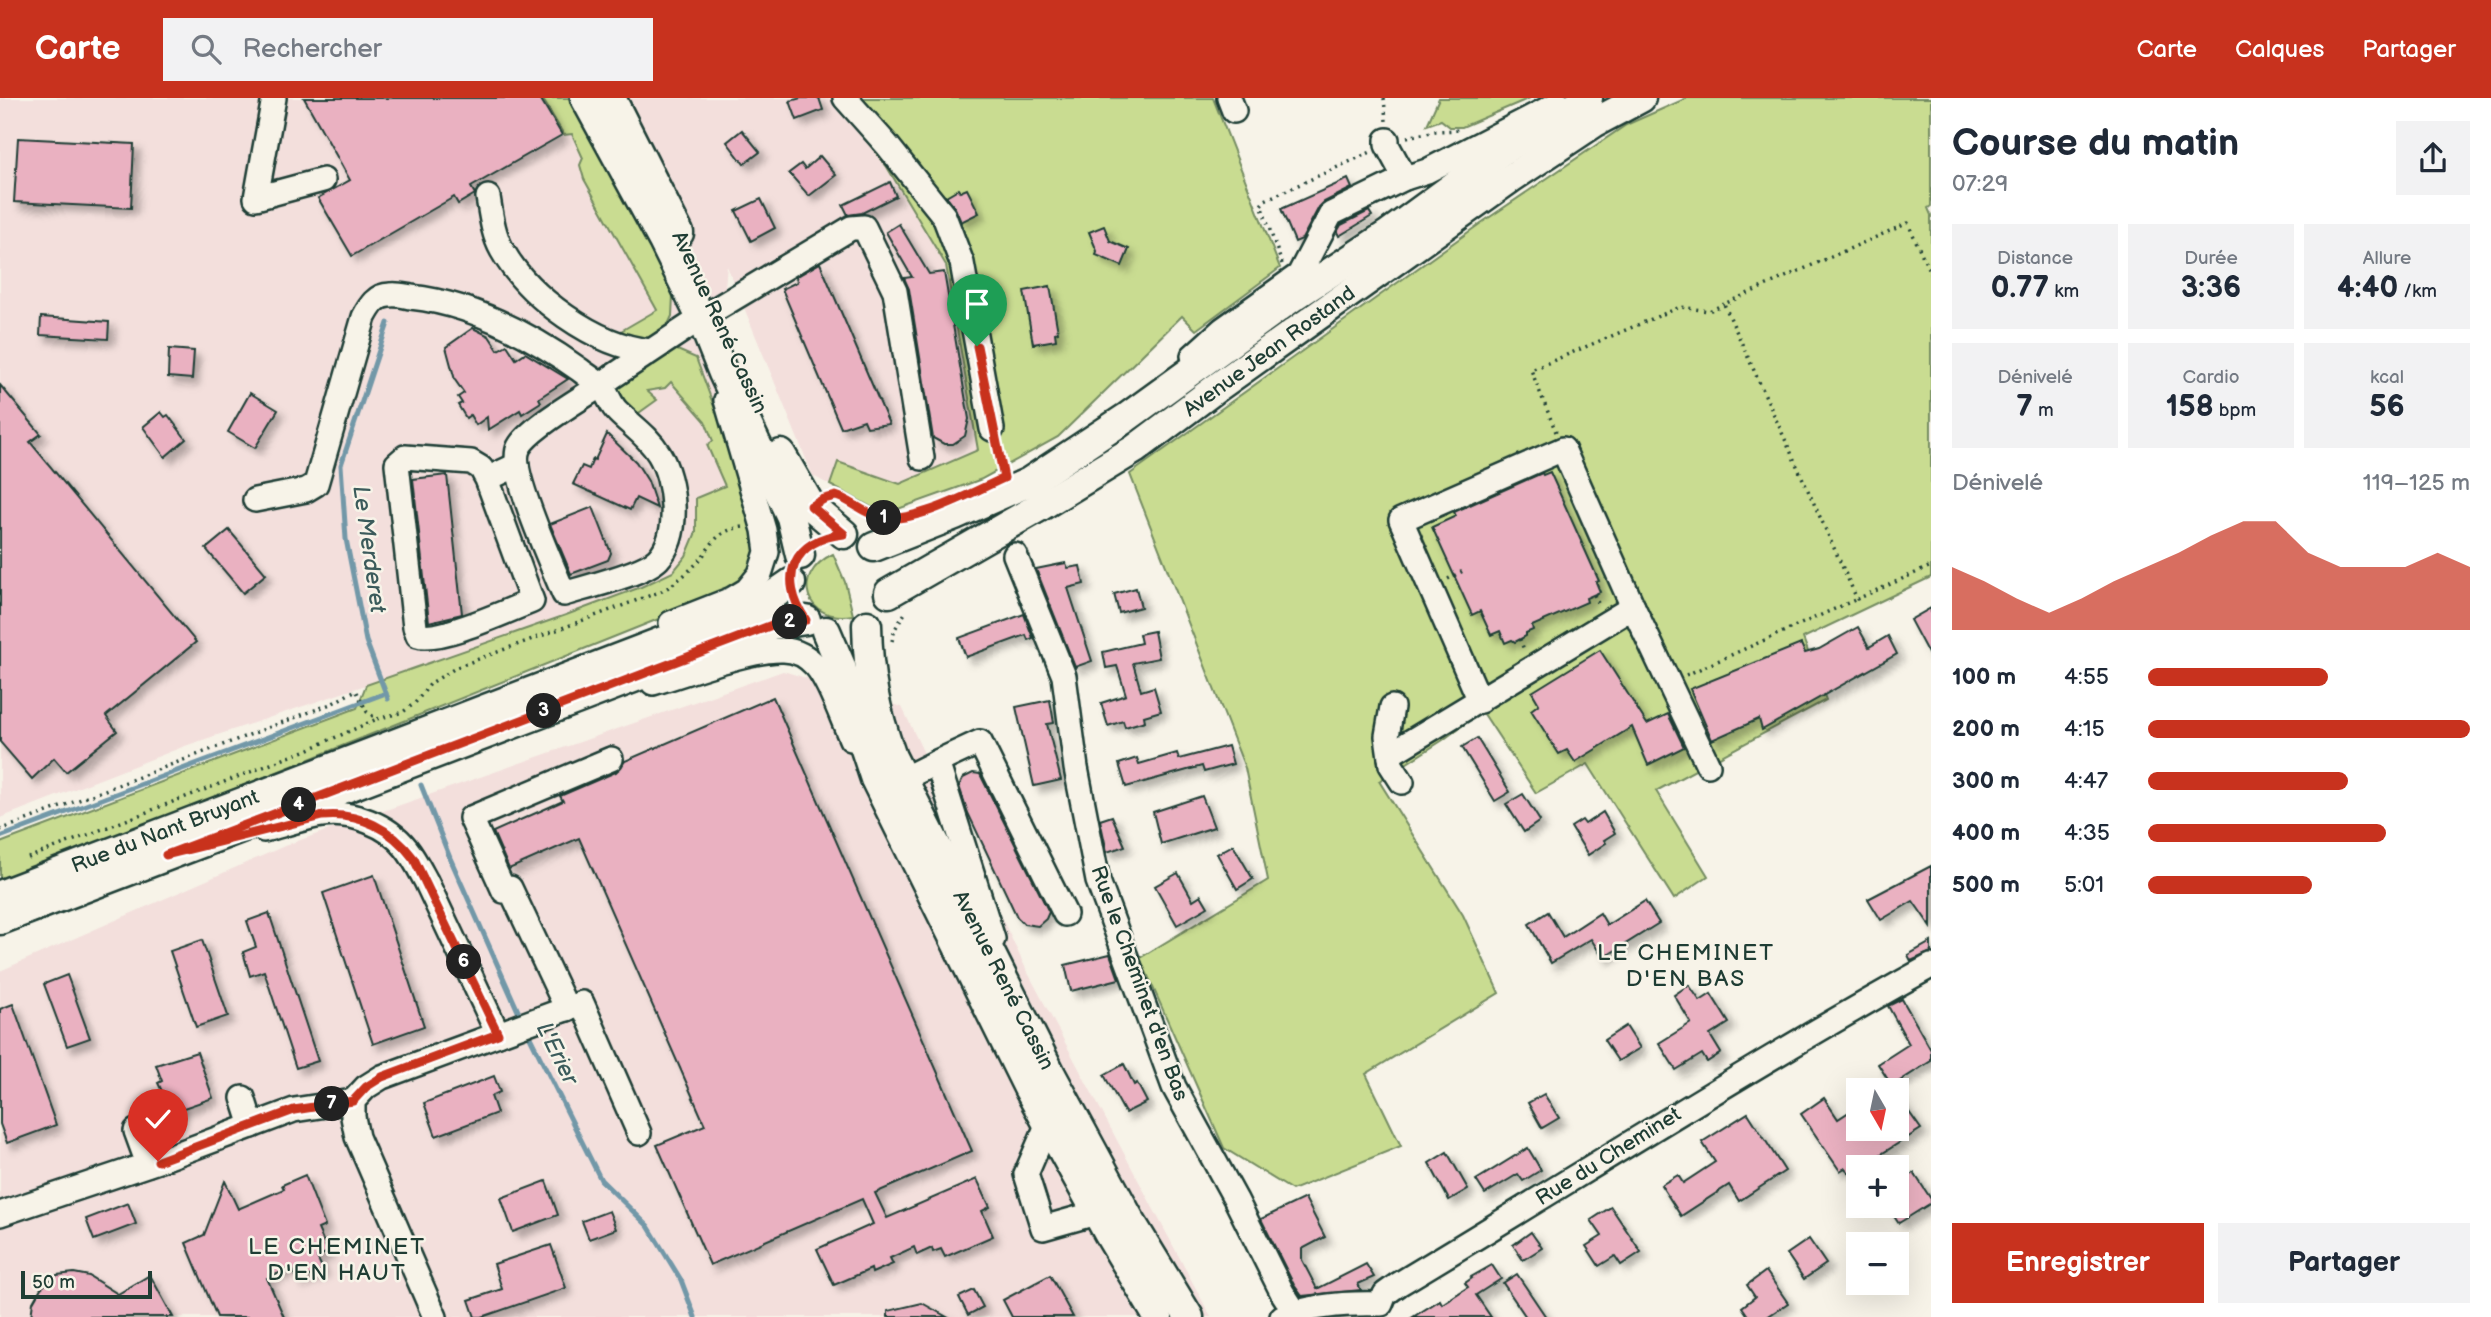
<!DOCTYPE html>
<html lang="fr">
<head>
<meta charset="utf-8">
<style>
  body { margin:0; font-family:"Balsamiq Sans",sans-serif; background:#f2f2f3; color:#1f2937; height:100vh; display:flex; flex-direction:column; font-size:26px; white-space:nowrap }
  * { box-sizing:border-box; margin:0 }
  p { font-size:23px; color:#747a83 }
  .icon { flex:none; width:38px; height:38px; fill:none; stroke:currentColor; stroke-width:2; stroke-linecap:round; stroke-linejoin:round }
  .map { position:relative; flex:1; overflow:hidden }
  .panel { display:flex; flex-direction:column; background:#fff; width:560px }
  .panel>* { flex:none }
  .needle { width:46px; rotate:171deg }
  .buttons { position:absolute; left:1846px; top:980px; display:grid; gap:14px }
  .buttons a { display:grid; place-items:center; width:63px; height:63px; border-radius:0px; background:#fff; box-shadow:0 7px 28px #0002; font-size:35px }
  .scale { position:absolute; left:21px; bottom:18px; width:131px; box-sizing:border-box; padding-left:7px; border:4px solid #1f3d34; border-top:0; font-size:19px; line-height:24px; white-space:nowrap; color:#1f3d34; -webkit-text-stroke:5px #f7f3e8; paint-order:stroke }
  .pin { position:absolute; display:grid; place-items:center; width:60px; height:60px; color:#fff; margin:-72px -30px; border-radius:50% 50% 50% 0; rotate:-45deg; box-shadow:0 0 7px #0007 }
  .pin .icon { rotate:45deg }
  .km { position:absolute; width:35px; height:35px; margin:-18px; border-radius:50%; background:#222; color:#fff; font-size:19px; line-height:35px; text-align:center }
  .round { display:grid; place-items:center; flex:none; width:74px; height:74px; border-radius:0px; background:#f2f2f3 }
  .head { display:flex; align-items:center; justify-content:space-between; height:119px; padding:0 21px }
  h1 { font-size:38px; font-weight:700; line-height:52px }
  .metrics { display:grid; grid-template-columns:repeat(3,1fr); gap:10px; height:119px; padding:7px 21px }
  .metrics div { display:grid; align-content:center; border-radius:0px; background:#f2f2f3; text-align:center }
  .metrics b { font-size:30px; font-weight:700 }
  .metrics small { font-size:19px; font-weight:400 }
  .metrics p { font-size:19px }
  .chart { height:196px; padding:14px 21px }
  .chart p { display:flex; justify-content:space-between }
  .chart svg { width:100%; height:126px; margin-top:7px; fill:#c8321e; opacity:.7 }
  .primary-button { display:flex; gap:14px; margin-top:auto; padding:14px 21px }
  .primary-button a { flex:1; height:80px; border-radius:0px; background:#c8321e; color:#fff; font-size:28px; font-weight:700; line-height:80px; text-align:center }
  .primary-button a+a { background:#f2f2f3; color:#1f2937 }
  ul { padding:0 21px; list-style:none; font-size:23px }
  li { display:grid; grid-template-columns:112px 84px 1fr; align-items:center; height:52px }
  li i { height:18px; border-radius:9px; background:#c8321e }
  header { display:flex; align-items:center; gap:42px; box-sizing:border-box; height:98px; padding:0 35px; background:#c8321e; color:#fff }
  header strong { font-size:33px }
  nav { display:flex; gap:38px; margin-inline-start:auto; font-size:24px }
  .search { width:490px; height:63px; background:#f2f2f3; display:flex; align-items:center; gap:18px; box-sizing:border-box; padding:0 24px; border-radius:0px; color:#747a83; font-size:26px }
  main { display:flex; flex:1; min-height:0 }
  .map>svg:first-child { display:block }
  .built { fill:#f3dfdc }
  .green { fill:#c9dc91; stroke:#748c62; stroke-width:2 }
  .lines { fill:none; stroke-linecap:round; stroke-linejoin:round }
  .stream { stroke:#7298a8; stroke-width:5 }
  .building { fill:#eab1c1; stroke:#1f3d34; stroke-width:2; filter:url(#shadow) }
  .minor-casing { stroke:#1f3d34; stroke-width:28 }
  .major-casing { stroke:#1f3d34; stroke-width:33 }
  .path { stroke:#1f3d34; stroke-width:3.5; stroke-dasharray:2 5; stroke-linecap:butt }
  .minor { stroke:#f7f3e8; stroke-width:23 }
  .major { stroke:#f7f3e8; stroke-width:28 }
  .route-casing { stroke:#fff; stroke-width:14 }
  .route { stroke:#c8321e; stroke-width:9 }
  .labels { text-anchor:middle; stroke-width:5; stroke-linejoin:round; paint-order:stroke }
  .street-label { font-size:21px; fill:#1f3d34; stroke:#f7f3e8 }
  .water-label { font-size:23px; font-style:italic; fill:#3b5b5b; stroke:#f7f3e8 }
  .neighbourhood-label { font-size:23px; letter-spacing:2px; fill:#1f3d34; stroke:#f7f3e8 }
</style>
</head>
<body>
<header>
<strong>Carte</strong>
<div class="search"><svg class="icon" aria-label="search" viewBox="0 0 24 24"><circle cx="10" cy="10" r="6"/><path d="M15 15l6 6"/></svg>Rechercher</div>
<nav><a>Carte</a><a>Calques</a><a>Partager</a></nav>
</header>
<main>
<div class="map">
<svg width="1931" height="1219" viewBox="0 0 1931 1219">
  <defs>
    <filter id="shadow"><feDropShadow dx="6" dy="6" stdDeviation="3.5" flood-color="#0004"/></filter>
  </defs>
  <rect width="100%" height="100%" fill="#f7f3e8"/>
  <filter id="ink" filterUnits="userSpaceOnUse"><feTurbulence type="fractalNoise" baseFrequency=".0143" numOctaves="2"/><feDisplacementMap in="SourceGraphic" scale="14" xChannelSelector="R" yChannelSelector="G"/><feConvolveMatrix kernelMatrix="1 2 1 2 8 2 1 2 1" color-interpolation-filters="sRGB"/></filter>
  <g filter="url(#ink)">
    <g class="built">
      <polygon points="0,0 833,0 887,69 946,167 978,352 900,386 839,365 830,387 813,378 727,168 714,302 737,409 692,463 663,483 484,547 185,648 0,720"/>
      <polygon points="783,573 902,609 1027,873 1211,1219 0,1219 0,873 289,746"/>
    </g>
    <g class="green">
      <polygon points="542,0 569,0 626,103 673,197 672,218 666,231 647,246 622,242 621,233 657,212 584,81 580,67 583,60 572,36 564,37"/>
      <polygon points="833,0 1213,0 1280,170 1196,232 1182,218 1058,339 982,381 884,416 830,387 838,364 900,386 978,352 946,167 887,69"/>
      <polygon points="1439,0 1530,0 1462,29 1450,29 1441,22 1427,27"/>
      <polygon points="1687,0 1931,0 1931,108 1928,110 1931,117 1931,479 1803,540 1826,602 1656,693 1708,778 1674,801 1588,666 1536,695 1482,613 1443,642 1379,683 1463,817 1499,895 1366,976 1401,1048 1292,1092 1224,1050 1140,860 1268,782 1245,670 1130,376 1481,125 1626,27"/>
      <polygon points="675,251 696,260 746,395 758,457 742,484 686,510 0,785 0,745 357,610 366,587 566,517 641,489 673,474 686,458 696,434 696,400 725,388 707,347 713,343 705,323 671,284 665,290 647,293 657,302 636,317 619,307 616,288"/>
      <path d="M833 456 845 484 853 517C806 526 789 477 833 456Z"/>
    </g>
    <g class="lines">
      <g class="stream">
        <polyline points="388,225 341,367 346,441 366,543 388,601"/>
        <polyline points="421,687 450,760 522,922"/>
        <polyline points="0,739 386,595"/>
        <polyline points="526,931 601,1082 648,1128 681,1182 695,1219"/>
      </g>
    </g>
    <g class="building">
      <polygon points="304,0 540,0 562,37 471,89 475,96 458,106 454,99 352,158 318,100 350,82"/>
      <polygon points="801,0 819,0 823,12 797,22 790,3"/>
      <polygon points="742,32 760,54 744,66 727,44"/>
      <polygon points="18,40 134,46 131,110 14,104"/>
      <polygon points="820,58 836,77 809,98 789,75 801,66 805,71"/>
      <polygon points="1348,81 1352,90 1324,104 1319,109 1302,141 1295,144 1281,111"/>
      <polygon points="890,84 896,98 862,115 848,117 843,107"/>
      <polygon points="958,91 960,94 967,91 979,115 961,124 955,110 946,98"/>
      <polygon points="761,101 775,130 751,143 736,113"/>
      <polygon points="1369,113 1372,118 1339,138 1337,134 1341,127"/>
      <polygon points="899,126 929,176 944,174 969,321 965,338 953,346 944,346 933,340 909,191 904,180 912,179 886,134"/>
      <polygon points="1104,128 1110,143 1129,151 1122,168 1096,157 1097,153 1089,134"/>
      <polygon points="820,165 889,326 867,329 864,322 841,330 782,191 797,184 796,179"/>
      <polygon points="1050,188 1058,234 1055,235 1056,242 1033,246 1024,193"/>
      <polygon points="41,219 109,224 108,241 40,237"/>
      <polygon points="473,230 489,238 498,252 507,247 516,261 525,255 568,281 539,300 541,304 522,316 520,312 488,332 487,319 476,327 470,317 466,320 458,307 462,305 458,299 464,295 455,282 446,249"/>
      <polygon points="169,251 194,253 192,281 168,279"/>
      <polygon points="0,287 41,336 30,344 196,544 106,618 117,633 66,674 54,660 32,681 0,644"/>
      <polygon points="250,295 278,312 255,350 228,334"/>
      <polygon points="161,314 165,319 168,317 186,341 165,359 143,329"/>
      <polygon points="607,336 636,364 648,383 657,410 636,400 630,412 573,386 582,368 589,371 593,361 595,362"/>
      <polygon points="1550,374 1599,483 1596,484 1600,494 1586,500 1587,504 1532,528 1533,532 1526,535 1526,538 1515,544 1512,542 1505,545 1500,533 1491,537 1480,513 1472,517 1432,429 1456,418 1454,414 1542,375 1543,377"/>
      <polygon points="447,377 462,516 429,524 413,381"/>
      <polygon points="593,409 611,455 608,462 571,476 550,426"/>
      <polygon points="229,432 266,476 243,495 206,451"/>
      <polygon points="1066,465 1068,470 1080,468 1084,486 1068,490 1092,563 1075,569 1036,471"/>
      <polygon points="1136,490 1141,509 1119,515 1114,496"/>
      <polygon points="1931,510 1931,561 1910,522"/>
      <polygon points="1024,516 1033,540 1028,542 1026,537 966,559 959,540"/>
      <polygon points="1858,529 1869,549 1888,538 1897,556 1762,632 1759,621 1712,642 1690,591 1801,546 1805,555 1819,551"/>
      <polygon points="1154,533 1159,560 1133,565 1141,593 1154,589 1161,613 1144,618 1145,623 1125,629 1123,623 1108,628 1101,605 1126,597 1117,568 1106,570 1103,554 1141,545 1139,536"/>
      <polygon points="1600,552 1647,626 1668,616 1684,649 1648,667 1632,629 1575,664 1567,652 1559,656 1531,612 1539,606 1532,594"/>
      <polygon points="773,599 972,1053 875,1095 887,1120 977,1081 990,1109 982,1113 993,1138 945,1159 941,1151 933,1154 932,1150 917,1157 914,1149 890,1160 893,1166 872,1175 871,1171 834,1187 817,1151 873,1126 862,1101 710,1167 657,1047 705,1027 579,740 509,771 493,734 563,703 560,698 616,674 625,663"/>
      <polygon points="1050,602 1054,625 1047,626 1061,682 1034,688 1016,609"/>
      <polygon points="1477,640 1510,694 1495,703 1462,649"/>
      <polygon points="1228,648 1233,666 1204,674 1202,668 1126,689 1119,666 1137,660 1139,666 1177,655 1179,661"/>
      <polygon points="973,675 980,676 1049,814 1046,821 1038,828 1024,826 1017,819 968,715 959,688 963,680"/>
      <polygon points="1523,696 1540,723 1524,734 1506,706"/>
      <polygon points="1202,698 1214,729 1161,746 1153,714"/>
      <polygon points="1603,714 1615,735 1604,742 1606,745 1588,757 1571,729 1582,722 1585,726"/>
      <polygon points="1112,718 1125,748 1107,754 1100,722"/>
      <polygon points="1233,747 1253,781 1237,791 1217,756"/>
      <polygon points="1931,768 1931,829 1913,803 1881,822 1868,801"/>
      <polygon points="1178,775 1193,802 1201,797 1208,809 1177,827 1155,788"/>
      <polygon points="374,777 424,928 373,946 323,795"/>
      <polygon points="1645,803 1659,825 1603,860 1591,841 1551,865 1529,826 1548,814 1563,839 1600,815 1607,827"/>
      <polygon points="269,815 318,963 296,970 264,873 250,878 243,854 256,849 247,823"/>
      <polygon points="202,842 228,918 196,929 170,853"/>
      <polygon points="1931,844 1931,854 1911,863 1908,857"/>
      <polygon points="1110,856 1119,881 1071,893 1065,867"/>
      <polygon points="67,877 90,940 67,948 44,886"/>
      <polygon points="1689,887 1700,903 1711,896 1729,925 1710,937 1721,955 1707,964 1702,956 1676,972 1659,945 1691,925 1674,897"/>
      <polygon points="1902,901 1931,952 1931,963 1892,988 1878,966 1909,946 1888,908"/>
      <polygon points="13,906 56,1027 7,1045 0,1026 0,911"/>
      <polygon points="1626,928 1640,950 1618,963 1604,942"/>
      <polygon points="197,954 213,1000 172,1014 158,985 162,983 156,967"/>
      <polygon points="1124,966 1134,987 1137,985 1147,1004 1125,1015 1104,977"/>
      <polygon points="494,978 500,994 491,998 497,1015 436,1038 424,1005"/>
      <polygon points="1544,996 1559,1020 1542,1030 1528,1005"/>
      <polygon points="1897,997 1921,1031 1864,1067 1866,1069 1858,1069 1858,1073 1851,1077 1845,1070 1840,1073 1801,1016 1824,1000 1838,1021 1858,1008 1858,1031 1897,1031"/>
      <polygon points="1748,1015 1785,1073 1739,1103 1729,1087 1681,1118 1661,1087 1678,1077 1683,1085 1715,1064 1702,1044"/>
      <polygon points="1528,1050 1541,1072 1523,1083 1518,1076 1485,1096 1476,1082"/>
      <polygon points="1447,1054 1468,1091 1449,1102 1429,1065"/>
      <polygon points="1914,1075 1931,1101 1931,1105 1899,1125 1888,1108 1897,1108 1897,1086"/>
      <polygon points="305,1077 325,1128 318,1131 328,1154 317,1159 323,1172 298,1183 292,1170 267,1180 284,1219 217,1219 186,1145 204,1137 225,1083 238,1111 284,1091 282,1087"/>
      <polygon points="546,1083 558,1117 513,1134 501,1100"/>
      <polygon points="1305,1100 1325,1139 1302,1151 1302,1162 1317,1191 1366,1166 1374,1179 1358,1186 1361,1192 1302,1198 1294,1187 1261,1121"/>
      <polygon points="128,1105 136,1126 94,1142 86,1121"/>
      <polygon points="1611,1109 1641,1154 1621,1167 1615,1158 1599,1168 1586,1148 1602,1138 1591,1122"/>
      <polygon points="609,1113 616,1131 589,1141 582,1123"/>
      <polygon points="1531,1134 1542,1150 1523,1162 1513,1147"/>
      <polygon points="1809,1141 1826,1166 1804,1181 1787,1156"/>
      <polygon points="551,1147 566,1190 482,1219 475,1219 469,1202 502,1191 494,1166"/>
      <polygon points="1492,1167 1501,1181 1476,1197 1491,1219 1413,1219 1440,1202 1442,1206 1468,1189 1465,1185 1472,1180 1471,1179"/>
      <polygon points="1766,1173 1788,1205 1767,1219 1749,1219 1742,1209 1755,1199 1747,1187"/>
      <polygon points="74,1175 89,1178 118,1196 150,1177 173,1219 31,1219 33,1204 41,1190 57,1177"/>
      <polygon points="1517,1176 1546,1219 1526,1219 1503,1185"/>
      <polygon points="1050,1177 1073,1219 1012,1219 1003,1202"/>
      <polygon points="974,1192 983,1209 968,1217 959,1199"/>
      <polygon points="922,1205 947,1219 888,1219 888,1213"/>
    </g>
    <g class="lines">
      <defs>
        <g id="minor">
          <polyline points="274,0 256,100 323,82"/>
          <polyline points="845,0 887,47 944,118 962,165 992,331"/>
          <polyline points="1229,0 1234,13"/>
          <polyline points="1387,42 1387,47 1405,80"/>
          <path d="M488 99C491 117 493 136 502 152 528 199 596 248 650 253"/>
          <polyline points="1193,258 1223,231 1299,177 1331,116 1405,80 1427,73 1559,5"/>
          <path d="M487 381 481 370 471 364 405 359 397 366 415 529 418 537C438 545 509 512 532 503L487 381 517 367"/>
          <path d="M255 402 306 392 316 386 364 219C370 208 376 197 390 197 397 196 405 198 411 199 473 206 530 236 580 272 586 277 595 282 601 288 608 295 610 307 618 314 632 328 648 338 659 356 675 382 681 437 658 461 643 476 586 489 564 496 554 471 507 370 519 349 529 330 582 300 601 287L612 279 701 220 851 130 864 129 895 193 922 360"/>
          <polyline points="1015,457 1064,578 1076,670 1098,783 1174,989 1236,1102 1282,1194 1295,1214"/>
          <polyline points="671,525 732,501 747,492 760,476 767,454 764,432 726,302"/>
          <path d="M653 585C688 575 749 551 783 552 796 552 808 559 816 568 830 584 842 621 851 641"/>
          <polyline points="1480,603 1401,422 1563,351 1633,509"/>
          <polyline points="1390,659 1387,638 1392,609"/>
          <polyline points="937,664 980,644 1065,816"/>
          <polyline points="903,681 937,664 993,841"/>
          <polyline points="1402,684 1391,667 1390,659 1395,653 1633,509 1708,667"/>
          <path d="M264 732C283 727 303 720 323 717 352 713 388 727 406 750 414 760 420 772 426 783L498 936"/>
          <polyline points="567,911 510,790 504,793 471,720 611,661"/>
          <polyline points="243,1000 252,1028"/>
          <polyline points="1048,1025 1026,1076 1043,1130 1096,1115"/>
          <polyline points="136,1033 148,1066"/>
          <polyline points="0,1116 158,1063 294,1012 353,1003"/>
          <polyline points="435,1219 357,1039 353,1019 353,1003 366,989 382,979 582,905 639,1035"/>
          <path d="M1282 1219C1313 1207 1348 1205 1381 1206L1385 1196 1399 1186C1576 1080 1750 968 1931 868"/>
        </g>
        <g id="major">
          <polyline points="585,0 663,143 701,220 723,275 791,419 800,457"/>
          <polyline points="611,0 679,135"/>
          <polyline points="781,356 811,408 844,436"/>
          <polyline points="874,449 955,417 1029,384 1126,320 1293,199 1387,137 1503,52 1588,0"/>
          <polyline points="889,495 1041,408 1135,351 1219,288 1511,80 1594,25 1641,0"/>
          <path d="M867 527C868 578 875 612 892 659L1052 978 1130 1122 1189 1219"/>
          <polyline points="826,533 841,568 855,621 875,681 1028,990 1108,1135 1158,1219"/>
          <polyline points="0,797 762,505 791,485"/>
          <polyline points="0,822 772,527 806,522"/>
        </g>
      </defs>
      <use href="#minor" class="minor-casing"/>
      <use href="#major" class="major-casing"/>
      <g class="path">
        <polyline points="1384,0 1386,23"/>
        <polyline points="1407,39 1436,33 1461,32"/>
        <polyline points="1282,166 1261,107 1265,102 1371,54"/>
        <polyline points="1931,177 1908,125 1724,206 1857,501 1931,468"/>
        <polyline points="1556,334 1531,272 1680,209 1709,213 1724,206"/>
        <polyline points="997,350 1002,373"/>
        <polyline points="834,399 841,400 860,412 884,420"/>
        <polyline points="1448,481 1463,473"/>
        <polyline points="1594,497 1599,507"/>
        <polyline points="1520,541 1524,552"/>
        <polyline points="892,543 895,531 907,512"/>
        <polyline points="1686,577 1857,501"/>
        <path d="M0 732 333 605 356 592 367 614 377 621 403 614 415 605 431 585 457 569 662 493C676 485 686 476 697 465 714 446 714 433 743 429"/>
        <polyline points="28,760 307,652 377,621"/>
      </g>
      <use href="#minor" class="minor"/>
      <use href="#major" class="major"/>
    </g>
  </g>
  <g class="lines" filter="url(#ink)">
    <defs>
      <path id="route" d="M158 1063 294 1012 353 1003 366 989 382 979 498 936 414 761C392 731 360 714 322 718L166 757 772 527 806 522C777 480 793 441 844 436L811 408 824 401 836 398C851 402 862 415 880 419 914 427 972 394 1004 380L977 248"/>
    </defs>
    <use href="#route" class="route-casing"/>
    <use href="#route" class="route"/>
  </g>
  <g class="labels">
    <g class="street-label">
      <text transform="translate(720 224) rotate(65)" y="7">Avenue René Cassin</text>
      <text transform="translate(1269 253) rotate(-36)" y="7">Avenue Jean Rostand</text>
      <text transform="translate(165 733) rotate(-21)" y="7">Rue du Nant Bruyant</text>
      <text transform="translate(1004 882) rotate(63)" y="7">Avenue René Cassin</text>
      <text transform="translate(1140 885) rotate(70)" y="7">Rue le Cheminet d'en Bas</text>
      <text transform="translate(1608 1058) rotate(-32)" y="7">Rue du Cheminet</text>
    </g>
    <g class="water-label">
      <text transform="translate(370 451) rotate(82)" y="8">Le Merderet</text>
      <text transform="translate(558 955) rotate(64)" y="8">L'Erier</text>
    </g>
    <g class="neighbourhood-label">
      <text x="1686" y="862">LE CHEMINET<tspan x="1686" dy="26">D'EN BAS</tspan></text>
      <text x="337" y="1156">LE CHEMINET<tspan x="337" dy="26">D'EN HAUT</tspan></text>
    </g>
  </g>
</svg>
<div class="buttons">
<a><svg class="needle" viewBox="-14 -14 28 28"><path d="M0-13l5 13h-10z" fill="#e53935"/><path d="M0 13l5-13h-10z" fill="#747a83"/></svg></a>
<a>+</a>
<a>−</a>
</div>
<div class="scale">50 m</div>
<div class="pin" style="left:977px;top:248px;background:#1e9e55"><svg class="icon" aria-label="arrive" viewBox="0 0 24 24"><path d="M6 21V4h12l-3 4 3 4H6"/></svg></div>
<div class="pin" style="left:158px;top:1063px;background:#d93025"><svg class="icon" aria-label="check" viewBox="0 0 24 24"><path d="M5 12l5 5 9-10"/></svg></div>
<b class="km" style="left:884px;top:420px">1</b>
<b class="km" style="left:790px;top:524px">2</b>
<b class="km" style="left:544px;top:613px">3</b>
<b class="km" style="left:299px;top:707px">4</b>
<b class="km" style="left:464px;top:864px">6</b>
<b class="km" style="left:332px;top:1006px">7</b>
</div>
<section class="panel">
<div class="head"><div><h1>Course du matin</h1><p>07:29</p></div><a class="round"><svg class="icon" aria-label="share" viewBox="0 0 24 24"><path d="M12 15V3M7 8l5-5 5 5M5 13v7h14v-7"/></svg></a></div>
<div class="metrics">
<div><p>Distance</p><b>0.77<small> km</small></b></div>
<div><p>Durée</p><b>3:36</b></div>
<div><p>Allure</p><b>4:40<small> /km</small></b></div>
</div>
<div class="metrics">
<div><p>Dénivelé</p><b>7<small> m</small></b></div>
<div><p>Cardio</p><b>158<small> bpm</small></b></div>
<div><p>kcal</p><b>56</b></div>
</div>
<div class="chart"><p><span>Dénivelé</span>119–125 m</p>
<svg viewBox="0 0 160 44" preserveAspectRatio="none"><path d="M0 44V22L10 27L20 33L30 38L40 33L50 27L60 22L70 17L80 11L90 6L100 6L110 17L120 22L130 22L140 22L150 17L160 22V44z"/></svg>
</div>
<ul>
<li><b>100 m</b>4:55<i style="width:56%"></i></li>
<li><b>200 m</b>4:15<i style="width:100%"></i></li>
<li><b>300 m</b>4:47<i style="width:62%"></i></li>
<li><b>400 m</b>4:35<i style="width:74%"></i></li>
<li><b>500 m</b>5:01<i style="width:51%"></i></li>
</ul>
<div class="primary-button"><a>Enregistrer</a><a>Partager</a></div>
</section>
</main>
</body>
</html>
